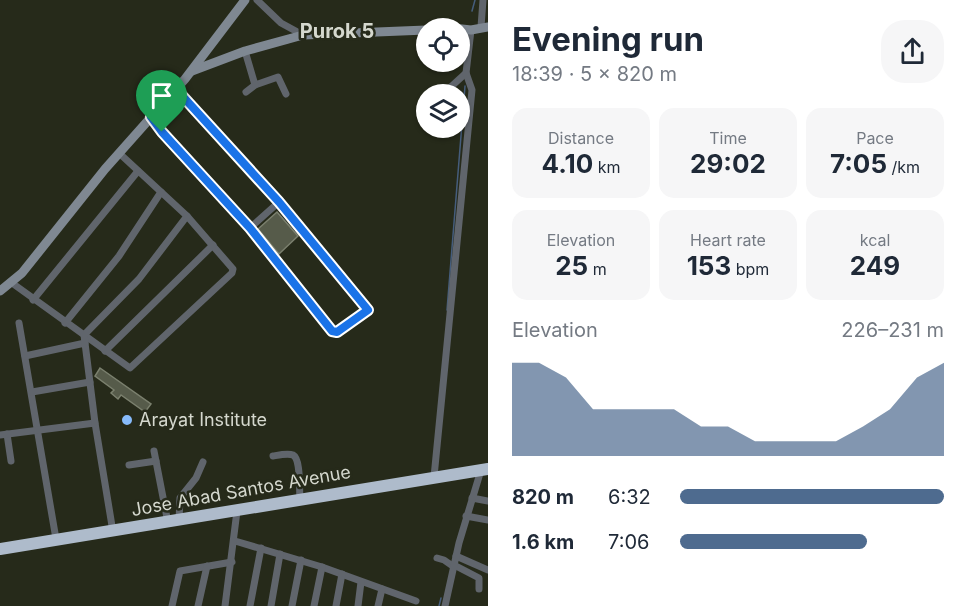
<!DOCTYPE html>
<html lang="en">
<head>
<meta charset="utf-8">
<style>
  body { margin:0; font-family:Inter,sans-serif; background:#f6f6f7; color:#1f2937; height:100vh; display:flex; flex-direction:column; font-size:22px; white-space:nowrap }
  * { box-sizing:border-box; margin:0 }
  p { font-size:20px; color:#747a83 }
  .icon { flex:none; width:33px; height:33px; fill:none; stroke:currentColor; stroke-width:2; stroke-linecap:round; stroke-linejoin:round }
  .map { position:relative; flex:1; overflow:hidden }
  .panel { display:flex; flex-direction:column; background:#fff; width:480px }
  .panel>* { flex:none }
  .controls { position:absolute; left:416px; top:18px; display:grid; gap:12px }
  .controls a { display:grid; place-items:center; width:54px; height:54px; border-radius:50%; background:#fff; box-shadow:0 2px 4px #0004; font-size:30px }
  .pin { position:absolute; display:grid; place-items:center; width:51px; height:51px; color:#fff; margin:-62px -26px; border-radius:50% 50% 50% 0; rotate:-45deg; box-shadow:0 0 6px #0007 }
  .pin .icon { rotate:45deg }
  .round { display:grid; place-items:center; flex:none; width:63px; height:63px; border-radius:24px; background:#f6f6f7 }
  .overview { display:flex; align-items:center; justify-content:space-between; height:102px; padding:0 24px }
  h1 { font-size:33px; font-weight:700; line-height:45px }
  .stats { display:grid; grid-template-columns:repeat(3,1fr); gap:9px; height:102px; padding:6px 24px }
  .stats div { display:grid; align-content:center; border-radius:15px; background:#f6f6f7; text-align:center }
  .stats b { font-size:26px; font-weight:700 }
  .stats small { font-size:16px; font-weight:400 }
  .stats p { font-size:16px }
  .chart { height:168px; padding:12px 24px }
  .chart p { display:flex; justify-content:space-between }
  .chart svg { width:100%; height:108px; margin-top:6px; fill:#4e6b8f; opacity:.7 }
  ul { padding:0 24px; list-style:none; font-size:20px }
  li { display:grid; grid-template-columns:96px 72px 1fr; align-items:center; height:45px }
  li i { height:15px; border-radius:8px; background:#4e6b8f }
  main { display:flex; flex:1; min-height:0 }
  .map>svg:first-child { display:block }
  .lines { fill:none; stroke-linecap:round; stroke-linejoin:round }
  .stream { stroke:#455d7c; stroke-width:1.5 }
  .building { fill:#565b4a; stroke:#7b806e; stroke-width:1.5 }
  .street { stroke:#60656c; stroke-width:7 }
  .secondary { stroke:#7f8892; stroke-width:9 }
  .highway { stroke:#aebbcb; stroke-width:12 }
  .route-casing { stroke:#fff; stroke-width:12 }
  .route { stroke:#1a73e8; stroke-width:8 }
  .poi-dot { fill:#87bbfb; stroke:#262a1a; stroke-width:2 }
  .labels { text-anchor:middle; stroke-width:5; stroke-linejoin:round; paint-order:stroke }
  .poi-label { font-size:18px; fill:#d5d8ce; stroke:#262a1a; text-anchor:start }
  .street-label { font-size:18px; fill:#d5d8ce; stroke:#262a1a }
  .neighbourhood-label { font-size:20px; font-weight:bold; fill:#d5d8ce; stroke:#262a1a }
</style>
</head>
<body>
<main>
<div class="map">
<svg width="488" height="606" viewBox="0 0 488 606">
  <rect width="100%" height="100%" fill="#262a1a"/>
  <g class="lines">
    <g class="stream">
      <polyline points="472,11 475,0"/>
      <polyline points="447,310 465,86"/>
      <polyline points="439,606 441,598"/>
    </g>
  </g>
  <g class="building">
    <polygon points="277,212 298,236 279,254 258,229"/>
    <polygon points="100,368 151,404 145,412 121,395 118,399 111,393 114,390 95,376"/>
  </g>
  <g class="lines">
    <g class="street">
      <polyline points="257,0 281,23 303,35"/>
      <polyline points="481,27 483,0"/>
      <polyline points="245,51 255,85 278,77 286,94"/>
      <polyline points="246,92 255,85"/>
      <polyline points="443,94 466,73"/>
      <polyline points="151,117 162,132 250,228 334,332 368,311 279,202 176,89"/>
      <polyline points="250,228 279,202"/>
      <polyline points="12,283 130,368 232,273 233,269 187,216 119,153"/>
      <polyline points="33,300 138,171"/>
      <polyline points="19,323 56,539"/>
      <polyline points="65,323 119,256 161,192"/>
      <polyline points="105,351 213,245"/>
      <polyline points="25,356 85,343"/>
      <polyline points="32,392 90,382"/>
      <polyline points="7,434 11,461"/>
      <polyline points="0,435 95,423"/>
      <polyline points="154,451 168,523"/>
      <path d="M273 456C279 455 288 453 293 455 301 459 299 489 300 498"/>
      <polyline points="129,465 156,461"/>
      <polyline points="434,477 472,90 466,73 471,30"/>
      <polyline points="472,498 488,501"/>
      <polyline points="466,516 488,520"/>
      <polyline points="179,521 180,498 196,478 203,462"/>
      <polyline points="113,532 95,423 84,335 139,279 187,216"/>
      <polyline points="235,541 322,567 416,601"/>
      <polyline points="456,556 488,570"/>
      <polyline points="437,558 444,560 454,567"/>
      <polyline points="454,565 479,578 479,589"/>
      <polyline points="172,606 180,571 232,562"/>
      <polyline points="198,606 207,566"/>
      <polyline points="225,606 237,511"/>
      <polyline points="250,606 261,548"/>
      <polyline points="271,606 280,554"/>
      <polyline points="292,606 301,560"/>
      <polyline points="314,606 322,567"/>
      <polyline points="336,606 342,574"/>
      <polyline points="358,606 361,582"/>
      <polyline points="378,606 382,589"/>
      <polyline points="445,606 459,543 481,470"/>
    </g>
    <g class="secondary">
      <polyline points="453,28 471,30 488,27"/>
      <polyline points="192,71 245,51 303,35 426,30"/>
      <polyline points="0,291 22,273 105,169 185,79 245,0"/>
    </g>
    <polyline class="highway" points="0,549 488,469"/>
  </g>
  <g class="lines">
    <defs>
      <polygon id="route" points="176,89 279,202 368,310 337,332 332,331 250,228 162,132 151,117"/>
    </defs>
    <use href="#route" class="route-casing"/>
    <use href="#route" class="route"/>
  </g>
  <circle class="poi-dot" cx="127" cy="420" r="6"/>
  <g class="labels">
    <g class="poi-label">
      <text x="139" y="426">Arayat Institute</text>
    </g>
    <g class="street-label">
      <text transform="translate(241 491) rotate(-10)" y="6">Jose Abad Santos Avenue</text>
    </g>
    <g class="neighbourhood-label">
      <text x="337" y="38">Purok 5</text>
    </g>
  </g>
</svg>
<div class="controls">
<a><svg class="icon" aria-label="locate" viewBox="0 0 24 24"><circle cx="12" cy="12" r="6"/><path d="M12 2v4M12 18v4M2 12h4M18 12h4"/></svg></a>
<a><svg class="icon" aria-label="layers" viewBox="0 0 24 24"><path d="M12 4l9 5-9 5-9-5zM3 14l9 5 9-5"/></svg></a>
</div>
<div class="pin" style="left:162px;top:132px;background:#1e9e55"><svg class="icon" aria-label="arrive" viewBox="0 0 24 24"><path d="M6 21V4h12l-3 4 3 4H6"/></svg></div>
</div>
<section class="panel">
<div class="overview"><div><h1>Evening run</h1><p>18:39 · 5 × 820 m</p></div><a class="round"><svg class="icon" aria-label="share" viewBox="0 0 24 24"><path d="M12 15V3M7 8l5-5 5 5M5 13v7h14v-7"/></svg></a></div>
<div class="stats">
<div><p>Distance</p><b>4.10<small> km</small></b></div>
<div><p>Time</p><b>29:02</b></div>
<div><p>Pace</p><b>7:05<small> /km</small></b></div>
</div>
<div class="stats">
<div><p>Elevation</p><b>25<small> m</small></b></div>
<div><p>Heart rate</p><b>153<small> bpm</small></b></div>
<div><p>kcal</p><b>249</b></div>
</div>
<div class="chart"><p><span>Elevation</span>226–231 m</p>
<svg viewBox="0 0 160 44" preserveAspectRatio="none"><path d="M0 44V6L10 6L20 12L30 25L40 25L50 25L60 25L70 32L80 32L90 38L100 38L110 38L120 38L130 32L140 25L150 12L160 6V44z"/></svg>
</div>
<ul>
<li><b>820 m</b>6:32<i style="width:100%"></i></li>
<li><b>1.6 km</b>7:06<i style="width:71%"></i></li>
</ul>
</section>
</main>
</body>
</html>
